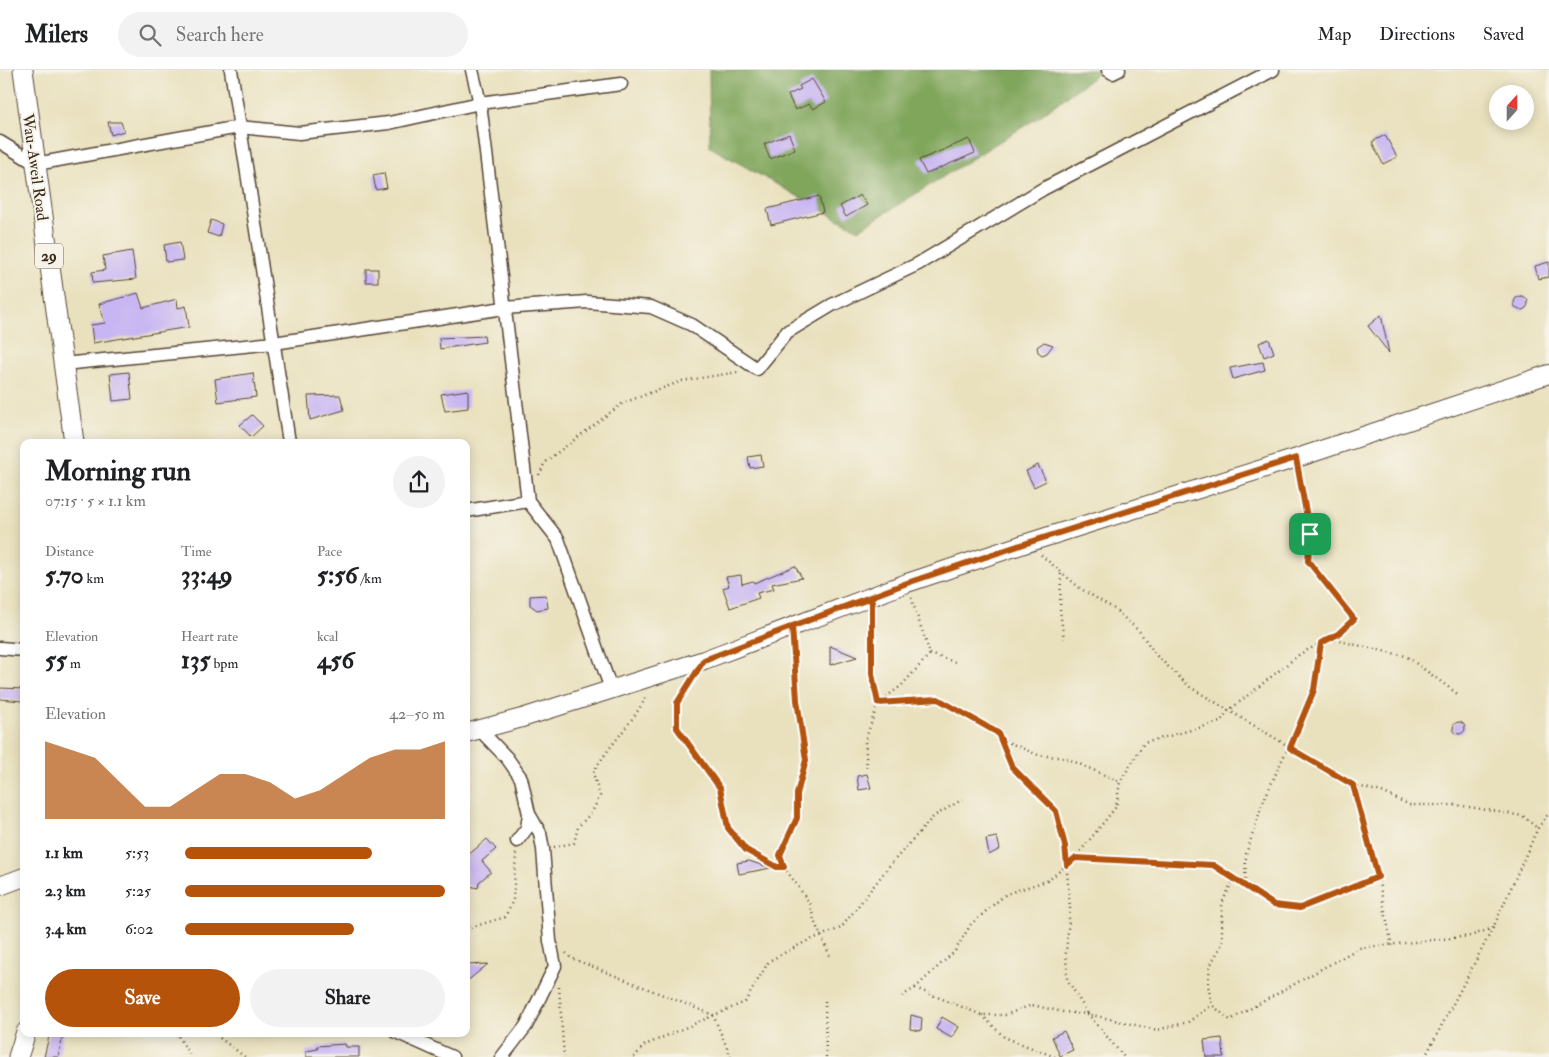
<!DOCTYPE html>
<html lang="en">
<head>
<meta charset="utf-8">
<style>
  body { margin:0; font-family:"IM FELL Double Pica",serif; background:#f2f2f2; color:#202124; height:100vh; display:flex; flex-direction:column; font-size:19px; white-space:nowrap }
  * { box-sizing:border-box; margin:0 }
  p { font-size:16px; color:#757577 }
  .icon { flex:none; width:28px; height:28px; fill:none; stroke:currentColor; stroke-width:2; stroke-linecap:round; stroke-linejoin:round }
  .map { position:relative; flex:1; overflow:hidden }
  .side { position:absolute; left:20px; top:369px; width:450px; height:598px; display:flex; flex-direction:column; background:#fff; border-radius:10px; box-shadow:0 2px 12px #0003 }
  .side>* { flex:none }
  .needle { width:32px; rotate:21deg }
  .fabs { position:absolute; left:1489px; top:15px; display:grid; gap:10px }
  .fabs a { display:grid; place-items:center; width:45px; height:45px; border-radius:50%; background:#fff; box-shadow:0 2px 12px #0003; font-size:25px }
  .pin { position:absolute; display:grid; place-items:center; width:42px; height:42px; color:#fff; margin:-21px; border-radius:10px; box-shadow:0 2px 8px #0006 }
  .round { display:grid; place-items:center; flex:none; width:52px; height:52px; border-radius:26px; background:#f2f2f2 }
  .overview { display:flex; align-items:center; justify-content:space-between; height:85px; padding:0 25px }
  h1 { font-size:28px; font-weight:700; line-height:38px }
  .metrics { display:grid; grid-template-columns:repeat(3,1fr); gap:8px; height:85px; padding:5px 25px }
  .metrics div { display:grid; align-content:center }
  .metrics b { font-size:25px; font-weight:700 }
  .metrics small { font-size:14px; font-weight:400 }
  .metrics p { font-size:14px }
  .chart { height:140px; padding:10px 25px }
  .chart p { display:flex; justify-content:space-between }
  .chart svg { width:100%; height:90px; margin-top:5px; fill:#b45309; opacity:.7 }
  .cta { display:flex; gap:10px; margin-top:auto; padding:10px 25px }
  .cta a { flex:1; height:58px; border-radius:30px; background:#b45309; color:#fff; font-size:20px; font-weight:700; line-height:58px; text-align:center }
  .cta a+a { background:#f2f2f2; color:#202124 }
  ul { padding:0 25px; list-style:none; font-size:16px }
  li { display:grid; grid-template-columns:80px 60px 1fr; align-items:center; height:38px }
  li i { height:12px; border-radius:6px; background:#b45309 }
  header { display:flex; align-items:center; gap:30px; box-sizing:border-box; height:70px; padding:0 25px; background:#fff; border-bottom:1px solid #e0e0e0 }
  header strong { font-size:24px }
  nav { display:flex; gap:28px; margin-inline-start:auto; font-size:18px }
  .search { width:350px; height:45px; background:#f2f2f2; display:flex; align-items:center; gap:12px; box-sizing:border-box; padding:0 18px; border-radius:28px; color:#757577; font-size:19px }
  .map>svg:first-child { display:block }
  .forest { fill:#80a65c; stroke:#5e683d }
  .building { fill:#c8b5f3 }
  .lines { fill:none; stroke-linecap:round; stroke-linejoin:round }
  .street-casing { stroke:#554536; stroke-width:15 }
  .secondary-casing { stroke:#554536; stroke-width:20 }
  .primary-casing { stroke:#554536; stroke-width:21 }
  .path { stroke:#554536; stroke-width:2.5; stroke-dasharray:1 4; stroke-linecap:butt }
  .street { stroke:#fff; stroke-width:12 }
  .secondary { stroke:#fff; stroke-width:18 }
  .primary { stroke:#fff; stroke-width:19 }
  .route-casing { stroke:#fff; stroke-width:10 }
  .route { stroke:#b45309; stroke-width:6 }
  .labels { text-anchor:middle; stroke-width:4; stroke-linejoin:round; paint-order:stroke }
  .shield { fill:#f7f3e8; stroke:#73665b; stroke-width:1 }
  .shield-label { font-size:15px; font-weight:bold; fill:#3b2a1e }
  .street-label { font-size:16px; fill:#3b2a1e; stroke:#f7f3e8 }
</style>
</head>
<body>
<header>
<strong>Milers</strong>
<div class="search"><svg class="icon" aria-label="search" viewBox="0 0 24 24"><circle cx="10" cy="10" r="6"/><path d="M15 15l6 6"/></svg>Search here</div>
<nav><a>Map</a><a>Directions</a><a>Saved</a></nav>
</header>
<div class="map">
<svg width="1549" height="987" viewBox="0 0 1549 987">
  <rect width="100%" height="100%" fill="#f7f3e8"/>
  <filter id="ink" filterUnits="userSpaceOnUse"><feTurbulence type="fractalNoise" baseFrequency=".02" numOctaves="2"/><feDisplacementMap in="SourceGraphic" scale="10" xChannelSelector="R" yChannelSelector="G"/><feConvolveMatrix kernelMatrix="1 2 1 2 8 2 1 2 1" color-interpolation-filters="sRGB"/></filter>
  <filter id="wash" filterUnits="userSpaceOnUse"><feTurbulence type="fractalNoise" baseFrequency=".0096" numOctaves="4" result="noise"/><feDisplacementMap in="SourceGraphic" scale="20" xChannelSelector="R" yChannelSelector="G"/><feGaussianBlur stdDeviation="1.12" result="paint"/><feColorMatrix in="noise" values="0 0 0 0 0 0 0 0 0 0 0 0 0 0 0 0 0 1.4 0 .05"/><feComposite in="paint" operator="in"/></filter>
  <g filter="url(#wash)">
    <rect width="100%" height="100%" fill="#e9e1be"/>
    <polygon class="forest" points="709,0 1103,0 1037,48 858,160 710,77"/>
    <g id="blocks">
      <g class="building">
        <polygon points="812,9 826,32 813,39 809,34 795,40 788,25 801,19 799,16"/>
        <polygon points="108,52 121,52 124,61 111,65"/>
        <polygon points="789,64 795,79 770,89 764,74"/>
        <polygon points="1385,65 1397,87 1383,94 1372,72"/>
        <polygon points="969,69 975,83 926,104 919,90"/>
        <polygon points="384,103 387,118 376,120 373,105"/>
        <polygon points="860,125 867,135 846,147 840,136"/>
        <polygon points="819,126 823,142 771,155 767,139"/>
        <polygon points="211,150 222,154 219,167 207,163"/>
        <polygon points="180,172 183,190 166,192 164,175"/>
        <polygon points="132,181 136,209 93,213 92,202 105,200 103,186"/>
        <polygon points="1549,192 1549,207 1538,209 1535,196"/>
        <rect x="366" y="199" width="12" height="13"/>
        <polygon points="138,223 143,238 177,229 178,238 186,236 189,257 93,273 91,255 105,253 99,234"/>
        <circle cx="1521" cy="233" r="7"/>
        <polygon points="1381,245 1389,283 1368,256"/>
        <polygon points="484,266 485,272 440,279 439,268"/>
        <polygon points="1269,269 1274,283 1264,287 1259,273"/>
        <polygon points="1044,272 1053,275 1047,283 1042,285 1038,282 1037,277"/>
        <polygon points="1263,292 1265,300 1233,309 1230,298"/>
        <polygon points="129,302 132,329 113,331 110,304"/>
        <polygon points="253,303 256,327 218,332 215,309"/>
        <polygon points="468,320 468,338 445,341 441,324"/>
        <polygon points="340,325 344,340 310,350 308,326"/>
        <polygon points="252,345 263,356 251,367 240,355"/>
        <polygon points="761,385 763,396 750,398 748,387"/>
        <polygon points="1038,395 1046,411 1034,417 1026,401"/>
        <polygon points="795,496 802,508 772,514 774,519 757,523 759,528 730,538 723,518 729,516 726,507 741,505 742,514 753,511 754,513"/>
        <polygon points="546,525 548,538 537,540 530,535 530,526"/>
        <polygon points="830,576 857,587 830,595"/>
        <polygon points="0,618 24,619 22,631 0,629"/>
        <circle cx="1459" cy="658" r="6"/>
        <polygon points="867,704 871,718 859,720 857,706"/>
        <polygon points="997,767 1000,779 989,785 986,769"/>
        <polygon points="487,769 496,779 482,791 491,802 479,812 478,818 466,815 466,787"/>
        <polygon points="749,791 771,798 739,804 737,793"/>
        <polygon points="488,894 466,912 466,895"/>
        <polygon points="911,945 922,948 921,961 910,959"/>
        <polygon points="942,947 959,957 952,968 936,959"/>
        <polygon points="1064,961 1073,980 1060,986 1052,967"/>
        <polygon points="50,962 64,962 58,987 44,987"/>
        <polygon points="1222,968 1224,987 1206,987 1204,970"/>
        <polygon points="345,974 346,977 359,977 359,987 306,987 306,981 318,979 317,976"/>
      </g>
    </g>
  </g>
  <g filter="url(#ink)">
    <use href="#blocks" fill-opacity="0" stroke="#554536" stroke-width="1"/>
    <g class="lines">
      <defs>
        <g id="street">
          <polyline points="231,0 289,372"/>
          <polyline points="472,0 480,33 528,431 558,469 611,619"/>
          <polyline points="1108,0 1113,3 1119,0"/>
          <polyline points="0,72 36,94 239,57 299,63 389,53 480,33 621,14"/>
          <polyline points="63,294 274,273 504,238 587,232 651,237 692,255 757,299 787,262 832,235 918,194 1043,119 1273,0"/>
          <polyline points="466,441 528,431"/>
          <polyline points="0,578 24,580"/>
          <polyline points="479,659 507,688 521,708 529,744 527,758 517,771"/>
          <polyline points="396,962 452,987"/>
          <polyline points="502,987 526,956 555,896 550,871 543,779 540,763 529,744"/>
        </g>
        <g id="secondary">
          <polyline points="466,663 522,648 704,590 907,513 1027,473 1297,388 1549,304"/>
          <polyline points="0,816 24,807"/>
        </g>
        <g id="primary">
          <polyline points="23,0 74,372"/>
          <polyline points="18,987 26,962"/>
        </g>
      </defs>
      <use href="#street" class="street-casing"/>
      <use href="#secondary" class="secondary-casing"/>
      <use href="#primary" class="primary-casing"/>
      <g class="path">
        <polyline points="539,405 545,392 623,333 682,311 738,302"/>
        <polyline points="1041,485 1081,519 1113,538 1139,561 1157,586 1190,617 1353,715 1378,807 1392,876"/>
        <polyline points="1061,504 1060,541 1064,569"/>
        <polyline points="1330,569 1406,586 1459,625"/>
        <polyline points="793,573 797,630 806,690 797,724 797,748 780,785 784,797 809,832 815,853 830,886"/>
        <polyline points="930,584 955,592"/>
        <polyline points="691,610 677,633 677,659 720,718 728,758 746,779 777,797 783,797"/>
        <polyline points="878,633 938,629 998,663 1001,669 1038,685 1066,688 1120,712"/>
        <polyline points="878,633 901,616 930,584 911,527"/>
        <polyline points="1001,669 1012,697 1055,741 1065,776 1070,838 1066,883 1067,909 1088,944 1157,960 1188,952 1212,935"/>
        <polyline points="867,698 865,671 878,633 872,604 872,542"/>
        <polyline points="1353,715 1382,722 1410,735 1457,735 1523,746 1537,758"/>
        <path d="M554 777 574 773 578 757 592 742 600 726 593 703C609 675 633 653 647 625"/>
        <polyline points="1075,788 1213,795 1274,835 1300,838 1378,807"/>
        <polyline points="1234,808 1222,833 1222,874 1210,896 1208,915 1212,935 1230,950 1359,878 1470,866 1493,858"/>
        <polyline points="1245,814 1246,784 1263,732 1314,620 1321,573"/>
        <polyline points="466,859 505,847 513,830 516,783"/>
        <polyline points="566,883 571,888 713,945 731,987"/>
        <polyline points="559,917 564,987"/>
        <polyline points="915,918 982,945 1005,945 1032,935 1063,942 1088,944 1124,987"/>
        <polyline points="902,926 915,918 955,881 971,854 1006,824 1049,810 1075,788 1116,737 1120,712 1144,673 1220,652 1228,641 1300,584 1338,564 1354,549 1308,491 1310,464 1299,404"/>
        <polyline points="825,931 826,987"/>
        <polyline points="982,945 1004,967 1055,987"/>
        <polyline points="176,962 191,987"/>
        <polyline points="212,962 245,987"/>
        <polyline points="634,987 645,975 745,932 769,891 807,871 841,858 890,795 934,746 965,728"/>
        <polyline points="1425,987 1493,858 1538,758 1549,743"/>
      </g>
      <use href="#street" class="street"/>
      <use href="#secondary" class="secondary"/>
      <use href="#primary" class="primary"/>
    </g>
  </g>
  <g class="lines" filter="url(#ink)">
    <defs>
      <polyline id="route" points="1310,464 1296,388 1027,473 907,513 704,590 677,633 677,658 720,718 728,758 746,780 777,797 784,797 780,785 797,748 797,724 806,690 797,630 792,556 872,528 872,604 878,633 938,629 998,663 1012,697 1056,741 1065,776 1067,795 1075,788 1213,795 1274,835 1300,838 1378,807 1353,715 1290,678 1314,620 1321,573 1338,564 1354,549 1308,491 1310,464"/>
    </defs>
    <use href="#route" class="route-casing"/>
    <use href="#route" class="route"/>
  </g>
  <g class="labels">
    <rect class="shield" x="35" y="173.5" width="28" height="25" rx="4"/>
    <g class="shield-label">
      <text x="49" y="191">29</text>
    </g>
    <g class="street-label">
      <text transform="translate(36 97) rotate(82)" y="6">Wau-Aweil Road</text>
    </g>
  </g>
</svg>
<div class="fabs">
<a><svg class="needle" viewBox="-14 -14 28 28"><path d="M0-13l5 13h-10z" fill="#e53935"/><path d="M0 13l5-13h-10z" fill="#757577"/></svg></a>
</div>
<div class="pin" style="left:1310px;top:464px;background:#1e9e55"><svg class="icon" aria-label="arrive" viewBox="0 0 24 24"><path d="M6 21V4h12l-3 4 3 4H6"/></svg></div>
<section class="side">
<div class="overview"><div><h1>Morning run</h1><p>07:15 · 5 × 1.1 km</p></div><a class="round"><svg class="icon" aria-label="share" viewBox="0 0 24 24"><path d="M12 15V3M7 8l5-5 5 5M5 13v7h14v-7"/></svg></a></div>
<div class="metrics">
<div><p>Distance</p><b>5.70<small> km</small></b></div>
<div><p>Time</p><b>33:49</b></div>
<div><p>Pace</p><b>5:56<small> /km</small></b></div>
</div>
<div class="metrics">
<div><p>Elevation</p><b>55<small> m</small></b></div>
<div><p>Heart rate</p><b>135<small> bpm</small></b></div>
<div><p>kcal</p><b>456</b></div>
</div>
<div class="chart"><p><span>Elevation</span>42–50 m</p>
<svg viewBox="0 0 160 44" preserveAspectRatio="none"><path d="M0 44V6L10 10L20 14L30 26L40 38L50 38L60 30L70 22L80 22L90 26L100 34L110 30L120 22L130 14L140 10L150 10L160 6V44z"/></svg>
</div>
<ul>
<li><b>1.1 km</b>5:53<i style="width:72%"></i></li>
<li><b>2.3 km</b>5:25<i style="width:100%"></i></li>
<li><b>3.4 km</b>6:02<i style="width:65%"></i></li>
</ul>
<div class="cta"><a>Save</a><a>Share</a></div>
</section>
</div>
</body>
</html>
